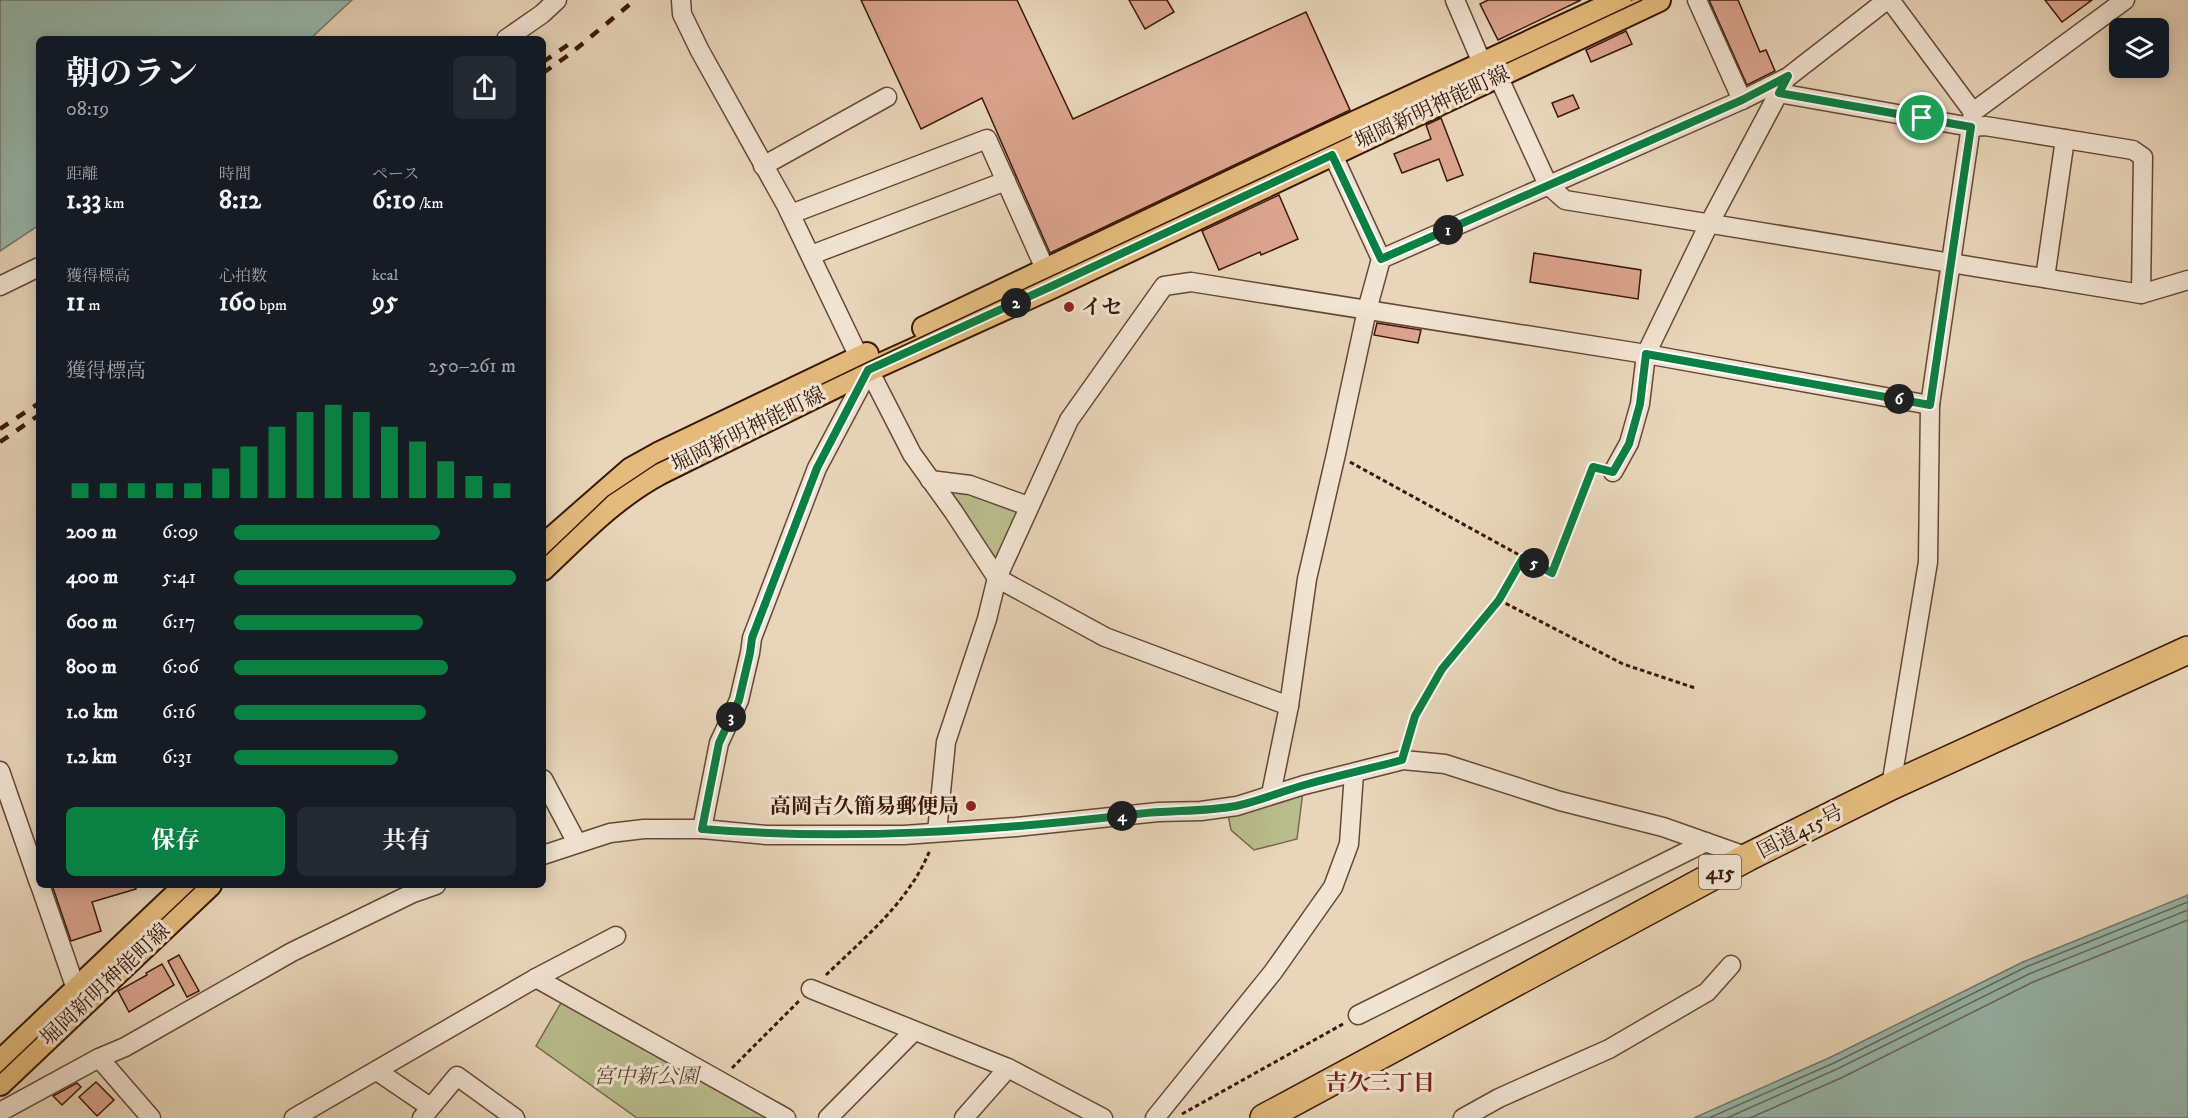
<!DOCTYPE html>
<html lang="ja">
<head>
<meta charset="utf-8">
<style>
  body { margin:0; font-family:"IM FELL DW Pica","Noto Serif JP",serif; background:#242831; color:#f1f3f6; height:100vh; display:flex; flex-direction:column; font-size:22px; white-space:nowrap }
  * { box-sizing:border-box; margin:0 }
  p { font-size:20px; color:#9ea1a6 }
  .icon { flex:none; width:33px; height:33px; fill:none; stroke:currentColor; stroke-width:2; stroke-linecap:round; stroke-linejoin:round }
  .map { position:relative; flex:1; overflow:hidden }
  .drawer { position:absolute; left:36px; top:36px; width:510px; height:852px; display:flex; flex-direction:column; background:#171b24; border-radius:9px; box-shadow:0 3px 15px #0003 }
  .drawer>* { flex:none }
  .tools { position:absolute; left:2109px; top:18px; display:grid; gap:12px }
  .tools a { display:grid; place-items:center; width:60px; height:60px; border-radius:9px; background:#171b24; box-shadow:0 3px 15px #0003; font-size:30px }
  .pin { position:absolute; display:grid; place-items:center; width:51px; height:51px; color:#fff; margin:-26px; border:3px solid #fff; border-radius:50%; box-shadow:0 2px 6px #0007 }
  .km { position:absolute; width:30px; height:30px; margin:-15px; border-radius:50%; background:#222; color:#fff; font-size:16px; line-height:30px; text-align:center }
  .round { display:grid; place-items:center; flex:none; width:63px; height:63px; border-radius:9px; background:#242831 }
  .headline { display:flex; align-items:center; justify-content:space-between; height:102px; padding:0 30px }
  h1 { font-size:33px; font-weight:700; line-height:45px }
  .metrics { display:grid; grid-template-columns:repeat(3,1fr); gap:9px; height:102px; padding:6px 30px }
  .metrics div { display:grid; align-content:center }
  .metrics b { font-size:26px; font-weight:700 }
  .metrics small { font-size:16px; font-weight:400 }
  .metrics p { font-size:16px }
  .chart { height:168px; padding:12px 30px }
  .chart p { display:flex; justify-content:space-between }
  .chart svg { width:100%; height:108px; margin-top:6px; stroke:#0b8043; stroke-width:6 }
  .action { display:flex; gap:12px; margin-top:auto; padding:12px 30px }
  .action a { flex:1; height:69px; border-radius:9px; background:#0b8043; color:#fff; font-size:24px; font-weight:700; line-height:69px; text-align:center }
  .action a+a { background:#242831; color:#f1f3f6 }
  ul { padding:0 30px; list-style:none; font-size:20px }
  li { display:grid; grid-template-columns:96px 72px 1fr; align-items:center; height:45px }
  li i { height:15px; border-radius:8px; background:#0b8043 }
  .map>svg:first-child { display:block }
  .green { fill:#b9bd8d; stroke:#796a4a; stroke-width:1.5 }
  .water { fill:#97b9af; stroke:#71796c; stroke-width:1.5 }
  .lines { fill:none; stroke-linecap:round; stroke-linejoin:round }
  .shore { stroke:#68685b; stroke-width:1.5 }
  .building { fill:#dca48e; stroke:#391807; stroke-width:1.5 }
  .minor-casing { stroke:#654834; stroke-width:21 }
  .major-casing { stroke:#391807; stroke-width:26 }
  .highway-casing { stroke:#391807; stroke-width:30 }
  .path { stroke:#391807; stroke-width:3; stroke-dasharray:4.5 3; stroke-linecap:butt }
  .minor { stroke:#f1e4d2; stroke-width:18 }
  .major { stroke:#e4bb7d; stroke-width:22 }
  .highway { stroke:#e4bb7d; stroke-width:27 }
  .tram { stroke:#391807; stroke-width:1.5 }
  .rail { stroke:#391807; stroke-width:4.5; stroke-dasharray:10 10; stroke-linecap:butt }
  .route-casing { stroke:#fff; stroke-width:12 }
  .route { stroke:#0b8043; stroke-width:8 }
  .poi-dot { fill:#8f2418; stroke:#f1e4d2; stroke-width:2 }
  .labels { text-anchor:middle; stroke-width:6; stroke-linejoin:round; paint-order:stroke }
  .shield { fill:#f1e4d2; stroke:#705544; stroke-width:1.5 }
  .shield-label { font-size:20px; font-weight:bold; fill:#391807 }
  .street-label { font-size:21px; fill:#391807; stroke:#f1e4d2 }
  .poi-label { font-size:21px; font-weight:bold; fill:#391807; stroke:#f1e4d2; text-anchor:start }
  .park-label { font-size:21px; font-style:italic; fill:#5f4a2f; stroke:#f1e4d2 }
  .neighbourhood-label { font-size:22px; font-weight:bold; fill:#7a1f14; stroke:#f1e4d2 }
</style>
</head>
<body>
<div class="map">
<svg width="2188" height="1118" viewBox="0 0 2188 1118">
  <rect width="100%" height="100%" fill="#e9d6ba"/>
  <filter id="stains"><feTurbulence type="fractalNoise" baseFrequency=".00333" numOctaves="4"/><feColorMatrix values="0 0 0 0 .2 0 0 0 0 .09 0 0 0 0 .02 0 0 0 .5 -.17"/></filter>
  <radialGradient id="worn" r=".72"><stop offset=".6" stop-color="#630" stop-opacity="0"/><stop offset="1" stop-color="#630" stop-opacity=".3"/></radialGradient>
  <g class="green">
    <polygon points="930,480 1028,506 997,578"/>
    <polygon points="1303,791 1297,839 1254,850 1231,830 1227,809"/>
    <polygon points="569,989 789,1118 637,1118 536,1046"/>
  </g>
  <g class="water">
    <polygon points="0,0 352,0 310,39 39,39 39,225 0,251"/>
    <polygon points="2188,895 2188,1118 1694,1118 1831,1057 2023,962"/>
  </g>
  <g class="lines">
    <g class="shore">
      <polyline points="1709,1118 1834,1063 2026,967 2188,902"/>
      <polyline points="1727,1118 1837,1069 2029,974 2188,910"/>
      <polyline points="1750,1118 1841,1078 2033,982 2188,920"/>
    </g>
  </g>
  <g class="building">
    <polygon points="861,0 1017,0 1073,119 1306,12 1350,110 1050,253 982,98 921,129"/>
    <polygon points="1129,0 1167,0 1174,12 1145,29"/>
    <polygon points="1488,0 1581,0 1498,40 1480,4"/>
    <polygon points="1709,0 1738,0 1760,52 1766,50 1775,71 1747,85"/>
    <polygon points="2045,0 2092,0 2062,22"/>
    <polygon points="1626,31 1632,44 1591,62 1586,50"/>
    <polygon points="1573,95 1579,108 1558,117 1552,103"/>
    <polygon points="1441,118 1463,175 1447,181 1439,159 1402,173 1394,154 1431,139 1426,125"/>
    <polygon points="1279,195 1298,239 1261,255 1260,252 1219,270 1202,231"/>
    <polygon points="1534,253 1641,270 1638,299 1530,282"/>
    <polygon points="1377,323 1421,330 1418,343 1374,335"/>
    <polygon points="52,885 135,885 136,889 92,902 101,931 71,941"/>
    <polygon points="179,955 199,991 187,997 168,961"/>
    <polygon points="162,964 174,985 129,1012 118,991 147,975 146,973"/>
    <polygon points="96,1082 114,1100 97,1116 79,1097"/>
    <polygon points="77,1083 81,1087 62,1105 53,1096"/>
  </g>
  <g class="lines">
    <defs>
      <g id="minor">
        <polyline points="681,0 682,14 700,51 786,205 859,357 869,370 912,454 953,511 997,578 1105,637 1289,706"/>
        <polyline points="1455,0 1482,63 1498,76 1548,185 1565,200 2141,294 2188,280"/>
        <polyline points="1697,0 1742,100"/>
        <polyline points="1890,0 1973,112"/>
        <polyline points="506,39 542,14 557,0"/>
        <polyline points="1779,93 1971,127 1985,126 2133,150 2143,157 2141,294"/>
        <polyline points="763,166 887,97"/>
        <polyline points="791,214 987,139 1046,271"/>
        <polyline points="811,255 1006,181"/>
        <polyline points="1381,259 1742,100 1788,77 1887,0"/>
        <polyline points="2045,278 2065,139"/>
        <polyline points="0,286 39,267"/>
        <polyline points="1613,472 1629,443 1640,404 1646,354 1709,224 1784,83"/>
        <polyline points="930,480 970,485 1028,506"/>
        <polyline points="0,771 39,883"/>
        <polyline points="543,779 577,843"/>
        <polyline points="1891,786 1928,562 1930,405 1973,112 2125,0"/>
        <polyline points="1271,794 1289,706 1307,579 1336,454 1367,310 1381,259 1327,142"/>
        <polyline points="702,829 719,743 739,700 750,653 752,638 817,468 869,370"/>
        <polyline points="937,832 946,742 987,619 997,578 1069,420 1164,286 1191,282 1646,354 1930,405"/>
        <polyline points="543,855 610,833 644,829 702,829 766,835 904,835 1016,827 1158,812 1201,811 1237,806 1304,785 1403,760 1445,764 1560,801 1663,827 1748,857"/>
        <polyline points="40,885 76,989"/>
        <polyline points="536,978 786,1118"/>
        <polyline points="811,989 1008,1068 1103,1118"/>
        <polyline points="1358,1015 1706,842"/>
        <polyline points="99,1058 151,1118"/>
        <polyline points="377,1071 430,1107"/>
        <polyline points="0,1112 99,1058 125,1047 292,952 413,893 436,885"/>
        <polyline points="294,1118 536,978 616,936"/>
        <polyline points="422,1118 457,1076 515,1118"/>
        <polyline points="828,1118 914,1031"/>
        <polyline points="964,1118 1008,1068"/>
        <polyline points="1155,1118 1273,972 1333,887 1349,844 1354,773"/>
        <polyline points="1463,1118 1499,1098 1609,1049 1707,992 1731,965"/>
      </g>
      <g id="major">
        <polyline points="924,328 1324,137 1620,0"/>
        <polyline points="543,546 631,469 658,454 867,354"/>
        <path d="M543 569C580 534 615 497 660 473L869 370 1052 287 1659 0"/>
        <polyline points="0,1062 186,885"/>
        <polyline points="0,1084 210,885"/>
      </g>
      <polyline id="highway" points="1264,1118 1748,857 1891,786 2188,650"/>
    </defs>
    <use href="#minor" class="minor-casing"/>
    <use href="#major" class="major-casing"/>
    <use href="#highway" class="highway-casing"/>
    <g class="path">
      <polyline points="1350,462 1552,573 1593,467 1597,468"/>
      <polyline points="1499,600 1623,664 1695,688"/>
      <polyline points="1407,743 1415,716 1442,669 1499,600 1523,557"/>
      <path d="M826 975C865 937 909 902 930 850"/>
      <polyline points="732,1068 799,1001"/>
      <polyline points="1182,1114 1343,1024"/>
    </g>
    <use href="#minor" class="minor"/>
    <use href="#major" class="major"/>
    <use href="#highway" class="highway"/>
    <g class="tram">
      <polyline points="543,558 608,496 656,464 864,364 1642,0"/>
      <polyline points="0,1073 198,885"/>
    </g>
    <g class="rail">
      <polyline points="543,62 575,40"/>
      <polyline points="543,73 570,54 635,0"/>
      <polyline points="0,429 39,403"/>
      <polyline points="0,442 39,415"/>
    </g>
  </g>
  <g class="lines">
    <defs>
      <path id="route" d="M1788 76 1779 93 1971 127 1930 405 1646 354 1640 404 1629 444 1613 472 1593 467 1552 573 1523 558 1499 600 1442 669 1415 716 1402 760C1369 769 1335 776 1301 786 1280 792 1259 801 1236 806 1204 812 1170 810 1137 814 993 831 847 841 702 829L719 743 739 700 750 653 752 638 817 468 868 370 1052 286 1332 155 1381 259 1742 100Z"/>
    </defs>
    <use href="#route" class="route-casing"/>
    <use href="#route" class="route"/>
  </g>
  <g class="poi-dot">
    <circle cx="1069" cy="307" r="6"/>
    <circle cx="971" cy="806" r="6"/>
  </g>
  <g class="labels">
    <rect class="shield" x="1699" y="855" width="42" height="34" rx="4.5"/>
    <g class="shield-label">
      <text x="1720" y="879">415</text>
    </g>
    <g class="street-label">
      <text transform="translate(1432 107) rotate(-25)" y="7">堀岡新明神能町線</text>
      <text transform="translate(748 429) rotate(-26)" y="7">堀岡新明神能町線</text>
      <text transform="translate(1800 831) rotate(-27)" y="7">国道415号</text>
      <text transform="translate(105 984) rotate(-43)" y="7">堀岡新明神能町線</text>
    </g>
    <g class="poi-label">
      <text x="1081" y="314">イセ</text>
      <text x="959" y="813" text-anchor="end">高岡吉久簡易郵便局</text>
    </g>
    <g class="park-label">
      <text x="646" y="1083">宮中新公園</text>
    </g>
    <g class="neighbourhood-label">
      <text x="1380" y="1090">吉久三丁目</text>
    </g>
  </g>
  <rect width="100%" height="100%" filter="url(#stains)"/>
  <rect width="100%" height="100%" fill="url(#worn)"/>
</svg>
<div class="tools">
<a><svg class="icon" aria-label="layers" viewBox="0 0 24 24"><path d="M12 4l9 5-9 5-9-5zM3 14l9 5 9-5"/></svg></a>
</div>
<div class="pin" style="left:1922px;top:118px;background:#1e9e55"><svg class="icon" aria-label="arrive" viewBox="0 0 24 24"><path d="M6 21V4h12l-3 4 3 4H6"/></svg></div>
<b class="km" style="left:1448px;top:230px">1</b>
<b class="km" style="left:1016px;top:303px">2</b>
<b class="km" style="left:731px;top:717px">3</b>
<b class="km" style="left:1122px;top:816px">4</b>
<b class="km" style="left:1534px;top:563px">5</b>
<b class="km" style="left:1899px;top:399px">6</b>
<section class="drawer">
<div class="headline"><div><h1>朝のラン</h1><p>08:19</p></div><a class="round"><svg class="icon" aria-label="share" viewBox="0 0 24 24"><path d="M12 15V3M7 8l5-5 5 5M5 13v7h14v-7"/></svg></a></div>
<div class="metrics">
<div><p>距離</p><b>1.33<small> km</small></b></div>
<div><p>時間</p><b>8:12</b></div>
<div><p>ペース</p><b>6:10<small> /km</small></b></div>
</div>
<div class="metrics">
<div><p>獲得標高</p><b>11<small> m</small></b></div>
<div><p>心拍数</p><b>160<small> bpm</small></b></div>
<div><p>kcal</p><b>95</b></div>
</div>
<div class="chart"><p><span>獲得標高</span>250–261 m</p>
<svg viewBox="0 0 160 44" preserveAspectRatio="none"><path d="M5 44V38M15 44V38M25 44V38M35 44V38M45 44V38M55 44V32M65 44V23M75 44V15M85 44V9M95 44V6M105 44V9M115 44V15M125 44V21M135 44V29M145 44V35M155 44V38"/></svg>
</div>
<ul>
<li><b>200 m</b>6:09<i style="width:73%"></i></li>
<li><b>400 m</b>5:41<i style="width:100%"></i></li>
<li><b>600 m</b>6:17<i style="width:67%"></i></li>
<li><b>800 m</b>6:06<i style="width:76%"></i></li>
<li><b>1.0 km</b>6:16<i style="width:68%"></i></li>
<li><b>1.2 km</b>6:31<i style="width:58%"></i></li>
</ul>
<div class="action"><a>保存</a><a>共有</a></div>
</section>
</div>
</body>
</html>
